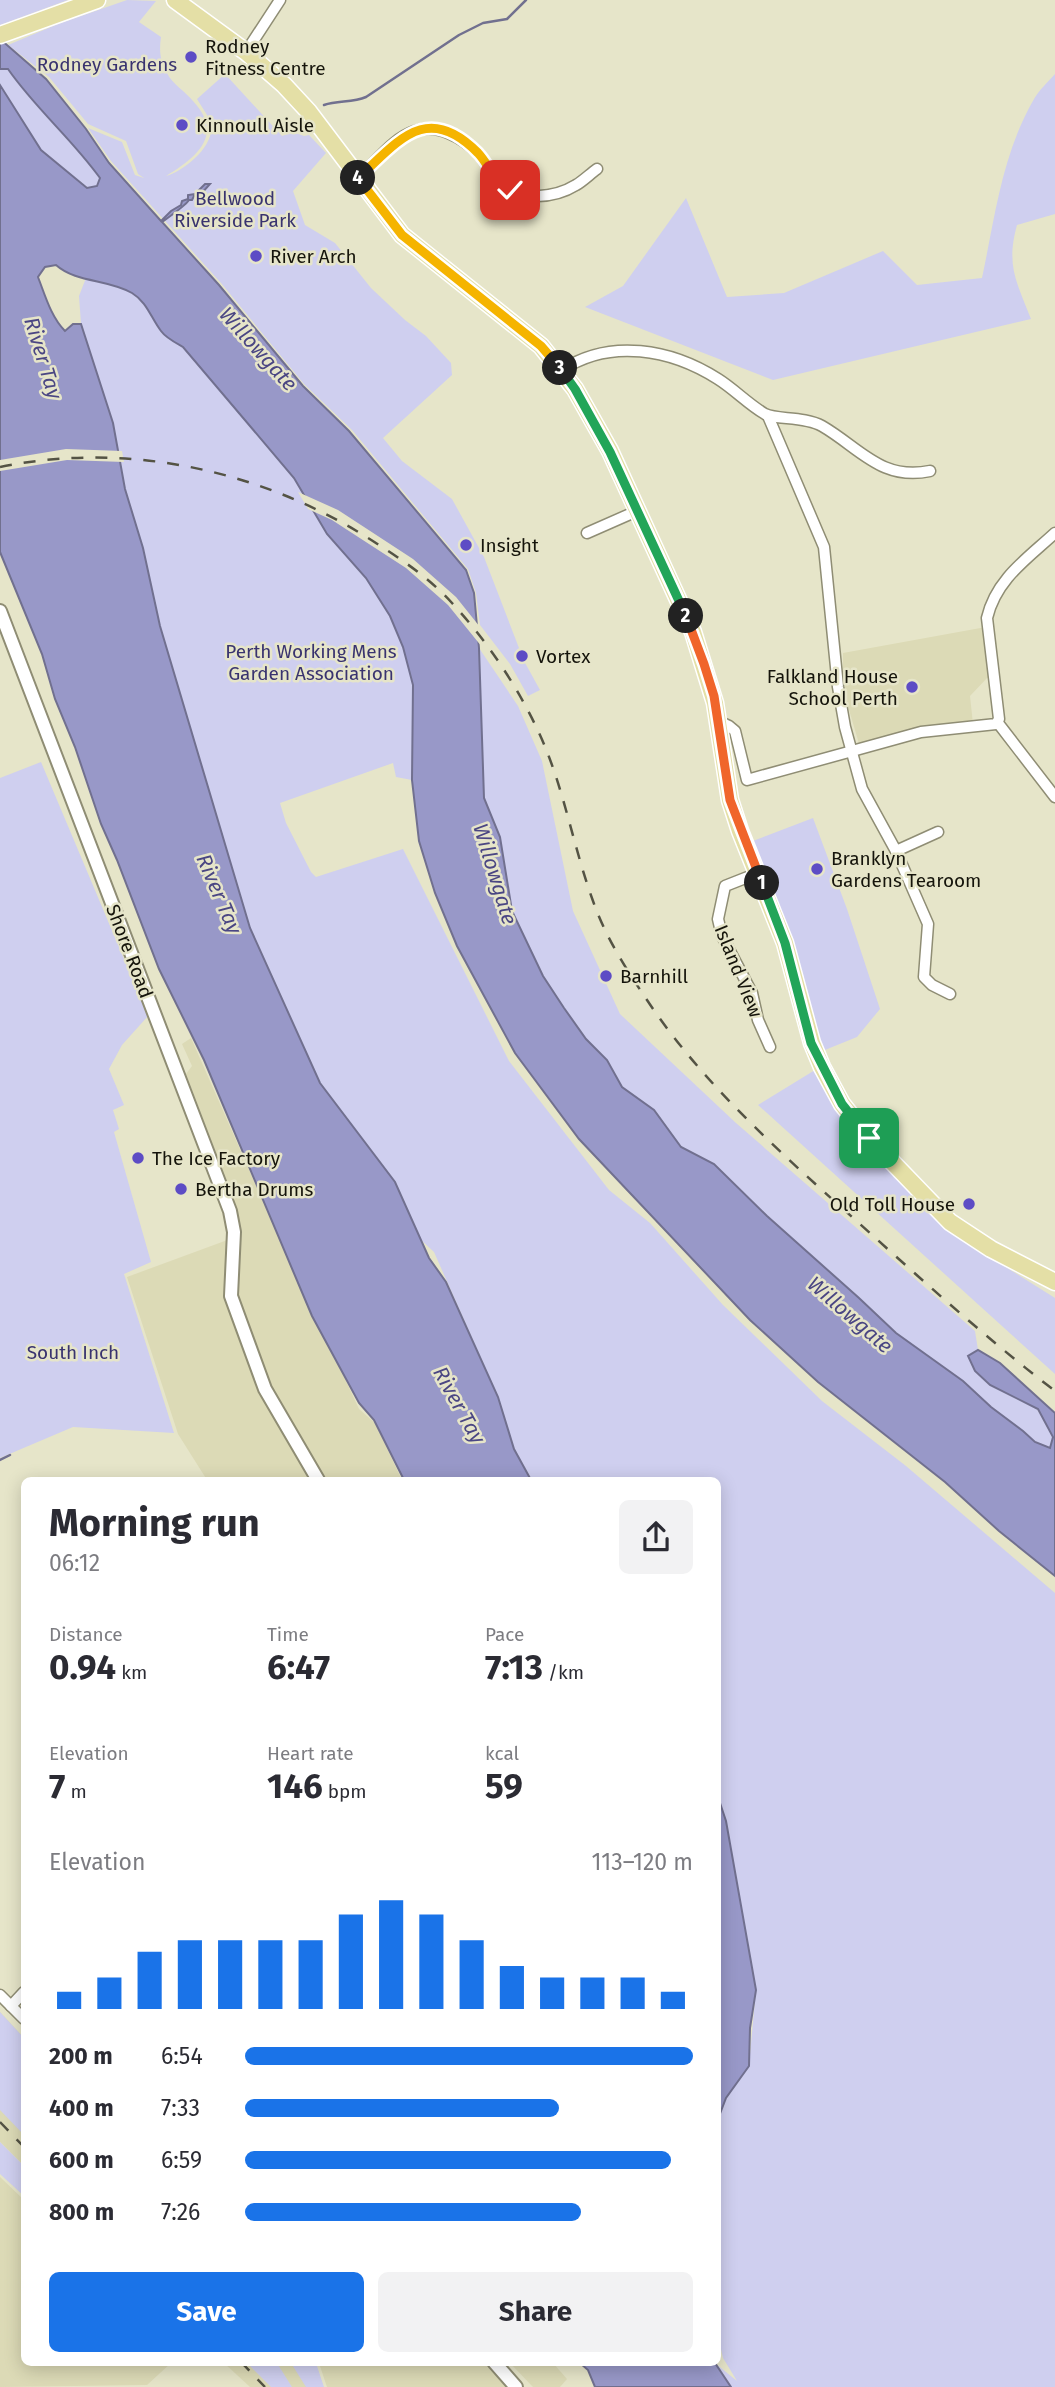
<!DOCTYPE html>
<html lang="en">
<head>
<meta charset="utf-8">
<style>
  body { margin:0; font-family:"Fira Sans",sans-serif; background:#f2f2f3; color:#2b2b33; height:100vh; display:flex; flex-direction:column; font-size:26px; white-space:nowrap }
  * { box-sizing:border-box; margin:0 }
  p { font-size:23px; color:#7c7c81 }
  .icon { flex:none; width:38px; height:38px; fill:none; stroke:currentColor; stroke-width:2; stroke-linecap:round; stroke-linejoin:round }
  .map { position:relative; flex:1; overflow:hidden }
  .drawer { position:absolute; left:21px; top:1477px; width:700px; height:889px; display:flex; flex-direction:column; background:#fff; border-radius:10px; box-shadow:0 4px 18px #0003 }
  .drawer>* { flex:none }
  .pin { position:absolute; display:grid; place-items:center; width:60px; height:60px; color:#fff; margin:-30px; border-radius:14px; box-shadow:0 4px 10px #0006 }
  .km { position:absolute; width:35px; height:35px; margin:-18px; border-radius:50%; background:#222; color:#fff; font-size:19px; line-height:35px; text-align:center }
  .round { display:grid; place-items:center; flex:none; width:74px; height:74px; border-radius:10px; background:#f2f2f3 }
  .overview { display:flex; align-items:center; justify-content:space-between; height:119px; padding:0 28px }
  h1 { font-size:38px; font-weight:700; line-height:52px }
  .metrics { display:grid; grid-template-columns:repeat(3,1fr); gap:10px; height:119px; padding:7px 28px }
  .metrics div { display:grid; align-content:center }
  .metrics b { font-size:35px; font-weight:700 }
  .metrics small { font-size:19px; font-weight:400 }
  .metrics p { font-size:19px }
  .chart { height:196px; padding:14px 28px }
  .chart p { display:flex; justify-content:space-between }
  .chart svg { width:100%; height:126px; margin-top:7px; stroke:#1a73e8; stroke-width:6 }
  .button { display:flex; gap:14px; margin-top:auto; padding:14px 28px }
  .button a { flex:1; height:80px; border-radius:10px; background:#1a73e8; color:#fff; font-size:28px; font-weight:700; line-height:80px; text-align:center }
  .button a+a { background:#f2f2f3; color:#2b2b33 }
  ul { padding:0 28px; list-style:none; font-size:23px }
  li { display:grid; grid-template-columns:112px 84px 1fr; align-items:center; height:52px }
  li i { height:18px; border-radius:9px; background:#1a73e8 }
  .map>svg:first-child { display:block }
  .built { fill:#dcdab6 }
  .green { fill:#cfcfef }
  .water { fill:#9898c8; stroke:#71708f; stroke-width:2 }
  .pier { fill:#e6e5c9 }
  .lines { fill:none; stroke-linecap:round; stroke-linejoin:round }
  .stream { stroke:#71708f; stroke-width:2.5 }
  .minor-casing { stroke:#8f8d74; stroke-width:13 }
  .tertiary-casing { stroke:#8f8d74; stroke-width:16 }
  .primary-casing { stroke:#fff; stroke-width:19 }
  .minor { stroke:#fff; stroke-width:10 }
  .tertiary { stroke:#fff; stroke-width:12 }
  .primary { stroke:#e4dfa6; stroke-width:16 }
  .rail { stroke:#545344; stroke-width:2.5; stroke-dasharray:12 12; stroke-linecap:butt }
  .split-1-casing { stroke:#fff; stroke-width:14 }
  .split-2-casing { stroke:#fff; stroke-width:14 }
  .split-3-casing { stroke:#fff; stroke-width:14 }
  .split-4-casing { stroke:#fff; stroke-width:14 }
  .split-5-casing { stroke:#fff; stroke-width:14 }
  .split-1 { stroke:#22a559; stroke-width:9 }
  .split-2 { stroke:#f0652b; stroke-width:9 }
  .split-3 { stroke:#22a559; stroke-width:9 }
  .split-4 { stroke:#f5b400; stroke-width:9 }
  .split-5 { stroke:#f5b400; stroke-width:9 }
  .poi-dot { fill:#5d4cc5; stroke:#e6e5c9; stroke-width:2.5 }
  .labels { text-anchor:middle; stroke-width:5; stroke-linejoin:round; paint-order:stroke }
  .poi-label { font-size:19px; fill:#15140b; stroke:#e6e5c9; text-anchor:start }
  .park-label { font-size:19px; fill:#39336f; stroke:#e6e5c9 }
  .street-label { font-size:19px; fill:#15140b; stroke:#e6e5c9 }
  .water-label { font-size:21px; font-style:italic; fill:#4a4683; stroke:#e6e5c9 }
</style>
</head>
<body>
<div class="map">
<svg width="1055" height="2387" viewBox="0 0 1055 2387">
  <rect width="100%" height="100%" fill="#e6e5c9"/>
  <g class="built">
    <polygon points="986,627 992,676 987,678 970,696 973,724 860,747 847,703 843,673 843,653"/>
    <polygon points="191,1038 269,1215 359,1409 375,1423 402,1480 207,1480 178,1434 127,1277 241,1235 233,1199 186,1074 192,1066 182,1044"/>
    <polygon points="0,2012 24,2038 24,2166 0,2142"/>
    <polygon points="0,2177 24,2200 24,2362 171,2363 147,2385 0,2387"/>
    <polygon points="224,2363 305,2363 316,2387 250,2387"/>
    <polygon points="319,2363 487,2363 510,2387 327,2387"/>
    <polygon points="510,2363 553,2363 567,2379 560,2387 533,2387"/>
  </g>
  <g class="green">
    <polygon points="0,0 68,0 0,25"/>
    <path d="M127 0 156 1 139 22 161 37C159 51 160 61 167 73 172 84 186 92 193 101 225 135 196 158 166 176 184 171 215 146 211 124 209 116 201 106 197 99L225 74 282 136 293 132 304 136 309 135 326 153 293 191 305 225 335 243 371 288 405 320 426 336 451 363 452 375 383 438 402 461 452 499 484 557 524 661 540 690 528 696 510 664 480 625 476 593 468 569 352 430 304 384 221 283 111 161 88 128 122 142 135 175 144 178 138 174 126 141 88 124 49 77 8 45 58 24Z"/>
    <path d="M8 68C35 108 72 140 100 178L97 186 88 188 41 150 0 85V69Z"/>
    <path d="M1055 74V214L1017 225C1006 265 1016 281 1031 319L773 380 585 307 623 286 686 198 727 297 784 293 883 251 917 285 982 278C995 217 1002 154 1034 99 1039 90 1048 82 1055 74Z"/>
    <polygon points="86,278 105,282 133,293 145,304 162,333 183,347 294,478 327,534 366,578 390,616 403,647 413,685 412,780 396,777 393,763 280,803 286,823 311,872 316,877 403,849 509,1061 609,1190 650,1223 723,1305 822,1401 906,1466 1055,1593 1055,2387 731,2387 715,2363 737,2381 723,2358 718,2336 718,2119 726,2098 749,2065 756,1990 726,1821 718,1797 718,1480 532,1480 514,1449 498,1397 434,1252 420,1239 395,1182 320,1083 250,928 160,626 143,548 125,489 81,324 79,296"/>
    <polygon points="479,648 518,706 542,761 573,911 620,1014 736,1123 975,1331 978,1350 968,1356 988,1384 1037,1409 1053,1437 1050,1448 1035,1442 1023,1431 991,1407 963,1381 896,1333 859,1298 767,1216 714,1164 681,1147 654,1110 622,1087 607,1060 586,1039 564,1008 543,976 512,911 500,837 484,798"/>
    <polygon points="41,762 148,1016 122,1045 109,1069 124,1105 113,1110 119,1129 114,1132 151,1262 124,1274 174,1433 73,1427 0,1458 0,778"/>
    <polygon points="813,818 847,909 880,1009 857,1037 820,1052 793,939 753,841"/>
    <polygon points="815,1070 855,1135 945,1229 1055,1298 1055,1374 758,1105"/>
    <polygon points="0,2012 24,2038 24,2135 0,2110"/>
    <polygon points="0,2142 24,2166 24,2196 0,2174"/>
    <polygon points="247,2363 277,2363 292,2387 271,2387"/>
    <polygon points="291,2363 316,2363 324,2387 306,2387"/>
  </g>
  <g class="water">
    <path d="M0 39 46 79 86 129 109 163 161 221 171 211 181 205 182 201 188 199V195L195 194 205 184H210L202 193 194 196 192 200H189C185 206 169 217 162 222L219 285 303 386 349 431 466 570 474 593 479 648 484 798 500 837 512 911 543 976 564 1008 586 1039 607 1060 622 1087 654 1110 681 1147 714 1164 767 1216 859 1298 896 1333 963 1381 991 1407 1023 1431 1035 1442 1050 1448 1053 1437 1038 1409 990 1385 975 1371 968 1356 978 1350 1000 1363 1055 1413V1576L999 1531 945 1482 818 1382 750 1320 579 1139 515 1053 457 946 435 893 419 841 412 780 413 685 403 647 390 616 366 578 327 534 294 478 183 347C176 343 166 338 161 331 151 318 147 302 132 293 109 279 76 283 56 265L45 267 38 277C45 295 51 317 65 331L73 324H81L113 423 125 489 143 548 160 626 250 928 320 1083 395 1182 429 1258 446 1282 498 1397 514 1449 531 1480H404L374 1420 359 1403 312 1316 204 1060 159 969 117 860 101 824 75 747 55 699 42 654 0 552V85L41 150 87 188 97 186 100 178C72 139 35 108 8 69H0Z"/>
    <polygon points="718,1797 726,1821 756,1990 750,2028 749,2066 726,2098 718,2119"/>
    <polygon points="580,2363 715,2363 731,2387 595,2387 588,2370"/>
  </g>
  <g class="pier">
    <polygon points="66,449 122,451 124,462 67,460 0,471 0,460"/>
    <polygon points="298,492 338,510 413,559 456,597 480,627 482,647 448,605 406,568 332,520 308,509"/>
  </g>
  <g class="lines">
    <g class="stream">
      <path d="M324 105C338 100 352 103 366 97L459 35 483 23 507 19 526 0"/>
      <polyline points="0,1460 10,1455"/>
    </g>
    <defs>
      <g id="minor">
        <polyline points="246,52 280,0"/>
        <path d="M358 178C376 163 391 139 415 131 437 123 463 138 478 153 486 162 491 175 500 184 519 202 555 198 576 185 583 181 590 174 597 169"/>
        <path d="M562 370C610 338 671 349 718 379 734 389 748 404 765 414 776 420 804 416 822 426 860 448 881 481 930 471"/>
        <polyline points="768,416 824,547 838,687 845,727 862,789 896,851 928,924 924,977 932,985 950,994"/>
        <polyline points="587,533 637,511"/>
        <path d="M718 721 729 726 735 731 747 780 921 732 996 724 999 719 987 618C996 579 1028 558 1055 533"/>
        <polyline points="998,723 1055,797"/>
        <polyline points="896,851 938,832"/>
        <polyline points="758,873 725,886 718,919 722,936 752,993 758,1020 770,1047"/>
        <polyline points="0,1995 24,2019"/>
        <polyline points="11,2006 24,1992"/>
      </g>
      <g id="tertiary">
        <polyline points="0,611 230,1211 234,1232 231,1296 265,1389 318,1480"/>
        <polyline points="494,2362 516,2387"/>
      </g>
      <g id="primary">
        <polyline points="175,0 246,52 284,85 309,112 402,235 541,346 575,389 610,451 693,632 715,703 730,800 740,831 785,943 812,1043 822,1067 842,1104 869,1138 950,1222 991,1249 1055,1282"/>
        <polyline points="0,35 97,0"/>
      </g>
    </defs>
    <use href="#minor" class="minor-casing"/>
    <use href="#tertiary" class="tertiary-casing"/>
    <use href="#primary" class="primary-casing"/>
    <use href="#minor" class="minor"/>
    <use href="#tertiary" class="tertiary"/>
    <use href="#primary" class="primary"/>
    <g class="rail">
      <path d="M0 467C132 440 270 472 382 547 407 563 432 581 452 603 488 642 518 687 540 735 564 788 573 846 593 901 605 936 626 969 647 1000 707 1090 791 1162 871 1234 931 1288 991 1342 1055 1391"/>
      <polyline points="0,2122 24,2147"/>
      <polyline points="241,2362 265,2387"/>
    </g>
  </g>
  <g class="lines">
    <defs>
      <polyline id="split-1" points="762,883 785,943 811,1043 842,1104 869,1138"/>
      <polyline id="split-2" points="686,616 704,664 714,696 730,800 762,883"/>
      <polyline id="split-3" points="560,368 575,389 610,452 686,616"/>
      <polyline id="split-4" points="358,178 402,235 541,346 560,368"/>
      <path id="split-5" d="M358 178C397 143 426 100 478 153 490 166 494 182 510 190"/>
    </defs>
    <use href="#split-1" class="split-1-casing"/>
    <use href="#split-2" class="split-2-casing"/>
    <use href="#split-3" class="split-3-casing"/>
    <use href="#split-4" class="split-4-casing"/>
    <use href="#split-5" class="split-5-casing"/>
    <use href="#split-1" class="split-1"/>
    <use href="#split-2" class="split-2"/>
    <use href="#split-3" class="split-3"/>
    <use href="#split-4" class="split-4"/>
    <use href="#split-5" class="split-5"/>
  </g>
  <g class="poi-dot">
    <circle cx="191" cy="57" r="7"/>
    <circle cx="182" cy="125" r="7"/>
    <circle cx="256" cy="256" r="7"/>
    <circle cx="466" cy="545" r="7"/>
    <circle cx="522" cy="656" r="7"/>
    <circle cx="912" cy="687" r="7"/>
    <circle cx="817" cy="869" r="7"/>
    <circle cx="606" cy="976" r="7"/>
    <circle cx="138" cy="1158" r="7"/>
    <circle cx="181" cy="1189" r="7"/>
    <circle cx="969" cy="1204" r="7"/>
  </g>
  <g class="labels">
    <g class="poi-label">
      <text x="205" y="53">Rodney<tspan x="205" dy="22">Fitness Centre</tspan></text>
      <text x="196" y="132">Kinnoull Aisle</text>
      <text x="270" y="263">River Arch</text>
      <text x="480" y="552">Insight</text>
      <text x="536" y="663">Vortex</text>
      <text x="898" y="683" text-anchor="end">Falkland House<tspan x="898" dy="22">School Perth</tspan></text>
      <text x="831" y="865">Branklyn<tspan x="831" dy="22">Gardens Tearoom</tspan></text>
      <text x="620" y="983">Barnhill</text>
      <text x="152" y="1165">The Ice Factory</text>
      <text x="195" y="1196">Bertha Drums</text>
      <text x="955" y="1211" text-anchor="end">Old Toll House</text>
    </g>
    <g class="park-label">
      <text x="107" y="71">Rodney Gardens</text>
      <text x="235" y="205">Bellwood<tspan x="235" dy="22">Riverside Park</tspan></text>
      <text x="311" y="658">Perth Working Mens<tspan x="311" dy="22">Garden Association</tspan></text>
      <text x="73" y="1359">South Inch</text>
    </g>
    <g class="street-label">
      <text transform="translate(130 951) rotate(69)" y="7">Shore Road</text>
      <text transform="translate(739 971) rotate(68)" y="7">Island View</text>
    </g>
    <g class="water-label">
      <text transform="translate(258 349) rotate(48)" y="7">Willowgate</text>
      <text transform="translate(43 358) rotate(73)" y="7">River Tay</text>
      <text transform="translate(495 874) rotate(73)" y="7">Willowgate</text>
      <text transform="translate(219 894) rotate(67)" y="7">River Tay</text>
      <text transform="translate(850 1315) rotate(41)" y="7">Willowgate</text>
      <text transform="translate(459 1405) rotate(61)" y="7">River Tay</text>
    </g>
  </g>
</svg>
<div class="pin" style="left:869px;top:1138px;background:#1e9e55"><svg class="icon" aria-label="arrive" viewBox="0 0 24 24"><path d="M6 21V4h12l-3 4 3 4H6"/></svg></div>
<div class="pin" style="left:510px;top:190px;background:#d93025"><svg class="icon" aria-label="check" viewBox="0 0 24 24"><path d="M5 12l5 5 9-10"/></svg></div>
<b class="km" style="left:762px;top:883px">1</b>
<b class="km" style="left:686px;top:616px">2</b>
<b class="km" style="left:560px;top:368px">3</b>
<b class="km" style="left:358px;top:178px">4</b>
<section class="drawer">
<div class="overview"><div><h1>Morning run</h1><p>06:12</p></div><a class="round"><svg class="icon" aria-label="share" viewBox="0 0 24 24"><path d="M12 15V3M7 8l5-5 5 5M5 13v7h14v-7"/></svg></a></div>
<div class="metrics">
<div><p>Distance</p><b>0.94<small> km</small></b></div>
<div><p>Time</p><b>6:47</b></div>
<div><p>Pace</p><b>7:13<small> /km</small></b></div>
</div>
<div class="metrics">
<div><p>Elevation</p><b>7<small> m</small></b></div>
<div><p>Heart rate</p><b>146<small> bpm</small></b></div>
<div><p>kcal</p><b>59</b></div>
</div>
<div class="chart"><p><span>Elevation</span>113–120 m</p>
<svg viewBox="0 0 160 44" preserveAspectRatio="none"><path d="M5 44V38M15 44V33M25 44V24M35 44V20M45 44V20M55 44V20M65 44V20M75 44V11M85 44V6M95 44V11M105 44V20M115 44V29M125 44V33M135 44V33M145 44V33M155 44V38"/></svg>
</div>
<ul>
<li><b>200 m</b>6:54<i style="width:100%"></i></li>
<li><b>400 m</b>7:33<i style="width:70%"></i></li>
<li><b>600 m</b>6:59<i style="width:95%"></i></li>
<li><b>800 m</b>7:26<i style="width:75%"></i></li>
</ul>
<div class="button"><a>Save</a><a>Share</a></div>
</section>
</div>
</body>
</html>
